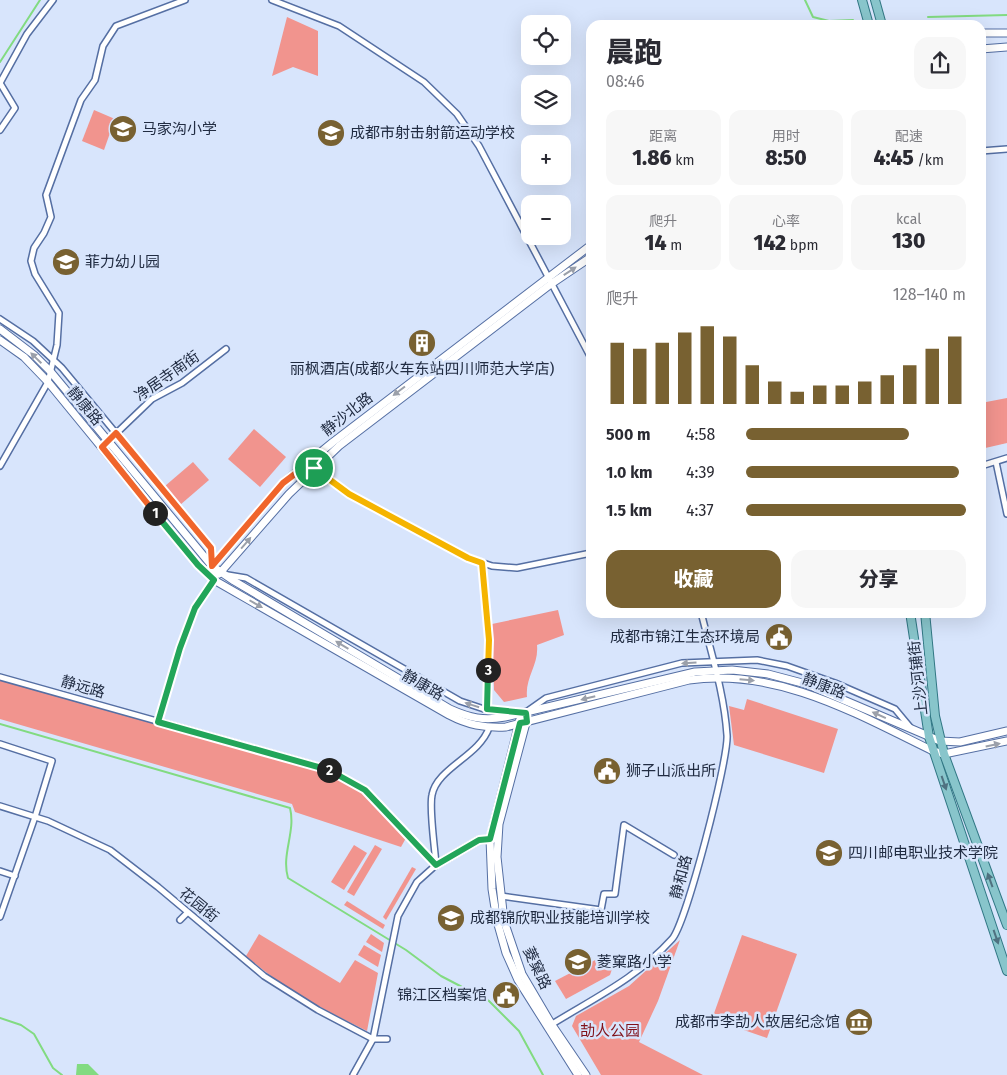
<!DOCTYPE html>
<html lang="zh">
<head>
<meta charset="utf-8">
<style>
  body { margin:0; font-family:"Fira Sans","Noto Sans SC",sans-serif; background:#f7f7f7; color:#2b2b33; height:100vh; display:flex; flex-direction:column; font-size:19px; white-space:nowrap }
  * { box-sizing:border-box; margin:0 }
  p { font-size:16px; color:#7c7c81 }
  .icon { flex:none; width:28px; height:28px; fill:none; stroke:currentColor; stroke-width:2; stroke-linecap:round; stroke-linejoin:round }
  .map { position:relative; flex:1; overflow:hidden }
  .side { position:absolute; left:586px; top:20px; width:400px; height:598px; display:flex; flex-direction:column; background:#fff; border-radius:15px; box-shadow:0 5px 20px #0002 }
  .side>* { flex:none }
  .buttons { position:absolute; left:521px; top:15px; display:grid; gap:10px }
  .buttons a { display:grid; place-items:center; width:50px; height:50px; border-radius:10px; background:#fff; box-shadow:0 5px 20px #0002; font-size:25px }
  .pin { position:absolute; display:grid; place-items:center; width:42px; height:42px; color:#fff; margin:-21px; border:2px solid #fff; border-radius:50%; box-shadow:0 1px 5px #0007 }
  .km { position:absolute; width:25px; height:25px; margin:-12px; border-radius:50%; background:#222; color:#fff; font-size:14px; line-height:25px; text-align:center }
  .round { display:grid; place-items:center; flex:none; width:52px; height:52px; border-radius:15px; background:#f7f7f7 }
  .headline { display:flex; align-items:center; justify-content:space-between; height:85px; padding:0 20px }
  h1 { font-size:28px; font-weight:800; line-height:38px }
  .stats { display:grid; grid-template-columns:repeat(3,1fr); gap:8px; height:85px; padding:5px 20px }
  .stats div { display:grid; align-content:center; border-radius:12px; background:#f7f7f7; text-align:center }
  .stats b { font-size:21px; font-weight:800 }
  .stats small { font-size:14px; font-weight:400 }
  .stats p { font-size:14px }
  .chart { height:140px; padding:10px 20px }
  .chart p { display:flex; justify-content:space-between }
  .chart svg { width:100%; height:90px; margin-top:5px; stroke:#786131; stroke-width:6 }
  .primary-button { display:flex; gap:10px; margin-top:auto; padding:10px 20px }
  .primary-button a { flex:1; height:58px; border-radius:15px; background:#786131; color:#fff; font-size:20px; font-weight:800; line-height:58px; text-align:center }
  .primary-button a+a { background:#f7f7f7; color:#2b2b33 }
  ul { padding:0 20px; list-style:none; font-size:16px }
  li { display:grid; grid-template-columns:80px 60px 1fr; align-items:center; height:38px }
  li i { height:12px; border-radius:6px; background:#786131 }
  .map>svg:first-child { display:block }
  .green { fill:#f1948e }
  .water { fill:#82db81 }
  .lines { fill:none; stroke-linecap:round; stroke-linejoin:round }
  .stream { stroke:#82db81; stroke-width:2 }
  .street-casing { stroke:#556fa3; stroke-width:8 }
  .secondary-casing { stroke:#556fa3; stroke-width:9 }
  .primary-casing { stroke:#317784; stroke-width:10 }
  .street { stroke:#fff; stroke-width:5 }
  .secondary { stroke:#fff; stroke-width:7 }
  .primary { stroke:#88c5cb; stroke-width:8 }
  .oneway { fill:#9ba0aa }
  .oneway2 { fill:#4f7180 }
  .split-1-casing { stroke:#fff; stroke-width:10 }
  .split-2-casing { stroke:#fff; stroke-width:10 }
  .split-3-casing { stroke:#fff; stroke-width:10 }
  .split-4-casing { stroke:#fff; stroke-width:10 }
  .split-1 { stroke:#f0652b; stroke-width:6 }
  .split-2 { stroke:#22a559; stroke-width:6 }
  .split-3 { stroke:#22a559; stroke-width:6 }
  .split-4 { stroke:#f5b400; stroke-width:6 }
  .labels { text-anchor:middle; stroke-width:5; stroke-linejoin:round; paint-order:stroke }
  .poi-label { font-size:15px; fill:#212c42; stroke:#d8e5fc; text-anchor:start }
  .street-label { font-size:15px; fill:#212c42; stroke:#d8e5fc }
  .park-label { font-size:15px; fill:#81121b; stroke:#d8e5fc }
</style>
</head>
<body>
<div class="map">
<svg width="1007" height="1075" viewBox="0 0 1007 1075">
  <rect width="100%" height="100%" fill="#d8e5fc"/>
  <g class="green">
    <polygon points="287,17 318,31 318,76 293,67 272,76"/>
    <polygon points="94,110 115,119 104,150 82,141"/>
    <polygon points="1007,398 1007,443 981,449 981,403"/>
    <polygon points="254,429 286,457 260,487 228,459"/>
    <polygon points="193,462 209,480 180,505 165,486"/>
    <path d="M558 610 564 635 537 645C539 665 525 677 527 697L504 702 494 690 492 624Z"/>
    <polygon points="0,680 323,771 363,793 406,838 401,847 295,812 292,804 0,719"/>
    <polygon points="747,699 838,729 824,773 734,745 729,706 744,710"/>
    <polygon points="354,845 367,853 344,890 331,882"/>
    <polygon points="375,845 382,849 354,896 347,892"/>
    <polygon points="412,867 416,869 386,920 383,917"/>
    <polygon points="347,901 385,925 383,929 344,905"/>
    <path d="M259 934 340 983 355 960 378 973 367 1031C324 1010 282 988 246 956Z"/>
    <polygon points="371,934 384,943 382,952 366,942"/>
    <polygon points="742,935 797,954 767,1038 712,1019"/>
    <polygon points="680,940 658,1001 639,1042 703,1075 601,1075 572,1026 576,1016 629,986"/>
    <polygon points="364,945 381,955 378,967 358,955"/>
    <polygon points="601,957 609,961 613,966 610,975 566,999 555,981"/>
  </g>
  <polygon class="water" points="77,1064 88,1064 99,1075 76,1075"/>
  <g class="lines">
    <g class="stream">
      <polyline points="805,0 813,17 829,21 853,20"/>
      <polyline points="928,17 1007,15"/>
      <polyline points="0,62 40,0"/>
      <path d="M0 724 290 808C296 832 281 854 288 878L406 950 441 976 489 1001 519 1031 543 1075"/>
      <polyline points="0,1018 21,1025 34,1034 53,1068 62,1075"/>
    </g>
    <defs>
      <g id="street">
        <polyline points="272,0 339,26 424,82 457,114 479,146 591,358"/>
        <polyline points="0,130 15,108 0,83 27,34 53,0"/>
        <polyline points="981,151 1007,149"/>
        <polyline points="0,319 33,341 62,368 211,548 212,565"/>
        <polyline points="102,447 152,399 182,383 226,349"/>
        <polyline points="996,462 1007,514"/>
        <polyline points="308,464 349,494 469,558 492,566 517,568 591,553"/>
        <polyline points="0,466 48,382 57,345 59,313 35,274 31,261 34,248 44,233 51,217 46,195 81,100 95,80 103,46 116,26 185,0"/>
        <polyline points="981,466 1007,458"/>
        <polyline points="482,563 489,640 487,709"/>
        <polyline points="228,575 246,578 460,701 484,709 517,713"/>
        <polyline points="0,677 324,768 365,790 436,865"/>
        <polyline points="529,710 546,698 682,663 757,660 787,666 835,683 895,709 910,727"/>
        <polyline points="158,722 180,648 195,608 214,580"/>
        <polyline points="0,744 52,761 35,817 0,917"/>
        <polyline points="0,806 48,821 110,850 158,887 264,976 318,1010 373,1039 387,1039"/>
        <polyline points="0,871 15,876"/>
        <polyline points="501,896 601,910 604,894 615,894 624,825 674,855"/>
        <polyline points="180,920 187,913"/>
        <path d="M549 1026C594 998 636 979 672 939 686 924 729 758 727 735 724 692 711 653 701 612"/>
        <path d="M353 1075 373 1039 398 916 417 882 436 865C435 849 429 809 432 795 437 768 479 756 489 728"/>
      </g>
      <g id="secondary">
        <polyline points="981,33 1007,33"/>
        <polyline points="981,49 1007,47"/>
        <path d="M0 329 34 355 50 371 212 566 234 581 450 709C470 718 484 721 505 717L695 672 732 670 768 674 806 684 940 741 960 742 1007 731"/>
        <path d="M0 340 24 357 48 382 198 565 214 580 449 715C468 725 484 728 506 727L689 680C778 668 855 713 933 751L944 754 1007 741"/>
        <polyline points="219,574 289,494 339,446 551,284 591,257"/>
        <polyline points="214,580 212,566 283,483 333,442 591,245"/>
        <polyline points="520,719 490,839 492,889 497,921 506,953 518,980 578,1075"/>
        <polyline points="527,719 499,824 497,857 504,921 522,974 552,1025 586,1075"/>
        <polyline points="436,865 479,840 493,839"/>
      </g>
      <g id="primary">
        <polyline points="862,0 869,25"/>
        <polyline points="875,0 882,25"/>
        <polyline points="910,612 929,737 1007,971"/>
        <polyline points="925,612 935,716 944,754 1007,925"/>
      </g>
    </defs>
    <use href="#street" class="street-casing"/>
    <use href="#secondary" class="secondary-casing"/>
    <use href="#primary" class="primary-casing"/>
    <use href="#street" class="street"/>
    <use href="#secondary" class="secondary"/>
    <use href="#primary" class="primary"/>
  </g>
  <defs><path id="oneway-solid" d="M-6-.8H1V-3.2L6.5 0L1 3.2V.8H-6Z" transform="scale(1.25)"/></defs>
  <g class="oneway">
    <use href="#oneway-solid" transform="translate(570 271) rotate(-33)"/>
    <use href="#oneway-solid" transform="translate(36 358) rotate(-136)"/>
    <use href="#oneway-solid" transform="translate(399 391) rotate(143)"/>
    <use href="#oneway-solid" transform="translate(246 543) rotate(-49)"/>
    <use href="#oneway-solid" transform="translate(256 604) rotate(30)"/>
    <use href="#oneway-solid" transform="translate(342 645) rotate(-149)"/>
    <use href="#oneway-solid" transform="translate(689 663) rotate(176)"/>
    <use href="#oneway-solid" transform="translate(747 680) rotate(5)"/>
    <use href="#oneway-solid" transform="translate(588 698) rotate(166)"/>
    <use href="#oneway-solid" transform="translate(472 705) rotate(-162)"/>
    <use href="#oneway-solid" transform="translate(879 715) rotate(-156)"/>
    <use href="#oneway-solid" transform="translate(993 745) rotate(-12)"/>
  </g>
  <g class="oneway2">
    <use href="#oneway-solid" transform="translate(944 783) rotate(71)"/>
    <use href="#oneway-solid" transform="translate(990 880) rotate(-110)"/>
    <use href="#oneway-solid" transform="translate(996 937) rotate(71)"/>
  </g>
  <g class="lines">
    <defs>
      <polyline id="split-1" points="155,513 102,447 116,433 211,548 212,566 283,483 308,464 314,468"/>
      <polyline id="split-2" points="155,513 198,565 214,580 195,608 180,648 158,722 329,770"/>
      <polyline id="split-3" points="329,770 365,790 436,865 479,840 490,839 520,723 527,722 526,713 487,709 488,670"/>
      <polyline id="split-4" points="314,468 349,494 468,558 482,563 489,640 488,670"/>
    </defs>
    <use href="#split-1" class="split-1-casing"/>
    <use href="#split-2" class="split-2-casing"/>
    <use href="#split-3" class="split-3-casing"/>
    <use href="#split-4" class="split-4-casing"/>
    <use href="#split-1" class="split-1"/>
    <use href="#split-2" class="split-2"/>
    <use href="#split-3" class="split-3"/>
    <use href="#split-4" class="split-4"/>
  </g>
  <defs>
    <symbol id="school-disc" viewBox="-11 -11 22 22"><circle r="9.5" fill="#786131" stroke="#d8e5fc"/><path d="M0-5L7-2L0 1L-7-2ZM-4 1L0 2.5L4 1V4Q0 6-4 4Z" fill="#fff"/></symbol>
    <symbol id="university-disc" viewBox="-11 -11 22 22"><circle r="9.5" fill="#786131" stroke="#d8e5fc"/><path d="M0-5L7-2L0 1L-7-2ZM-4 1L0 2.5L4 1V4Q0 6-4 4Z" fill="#fff"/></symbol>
    <symbol id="building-disc" viewBox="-11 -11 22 22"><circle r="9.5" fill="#786131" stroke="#d8e5fc"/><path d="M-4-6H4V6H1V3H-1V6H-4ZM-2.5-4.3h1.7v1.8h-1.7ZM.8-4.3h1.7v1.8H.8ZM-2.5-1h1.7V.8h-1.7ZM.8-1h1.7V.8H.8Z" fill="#fff"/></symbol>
    <symbol id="civic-disc" viewBox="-11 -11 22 22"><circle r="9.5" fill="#786131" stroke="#d8e5fc"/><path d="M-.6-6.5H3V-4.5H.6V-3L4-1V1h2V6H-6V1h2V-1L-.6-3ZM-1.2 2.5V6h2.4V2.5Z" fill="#fff"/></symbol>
    <symbol id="museum-disc" viewBox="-11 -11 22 22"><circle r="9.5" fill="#786131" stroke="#d8e5fc"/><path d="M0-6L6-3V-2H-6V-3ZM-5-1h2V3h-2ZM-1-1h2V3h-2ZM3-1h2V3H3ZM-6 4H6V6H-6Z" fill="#fff"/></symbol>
  </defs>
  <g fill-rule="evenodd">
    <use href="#school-disc" x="107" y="113" width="32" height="32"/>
    <use href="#university-disc" x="315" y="117" width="32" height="32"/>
    <use href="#school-disc" x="50" y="246" width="32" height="32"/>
    <use href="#building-disc" x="406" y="327" width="32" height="32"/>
    <use href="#civic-disc" x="763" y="621" width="32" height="32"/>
    <use href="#civic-disc" x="591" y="755" width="32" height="32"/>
    <use href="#university-disc" x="813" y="837" width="32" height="32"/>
    <use href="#university-disc" x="435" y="902" width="32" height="32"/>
    <use href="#school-disc" x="562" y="946" width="32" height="32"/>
    <use href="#civic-disc" x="490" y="979" width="32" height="32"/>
    <use href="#museum-disc" x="843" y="1006" width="32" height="32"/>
  </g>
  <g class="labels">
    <g class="poi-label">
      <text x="142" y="134">马家沟小学</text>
      <text x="350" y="138">成都市射击射箭运动学校</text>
      <text x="85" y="267">菲力幼儿园</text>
      <text x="422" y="374" text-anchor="middle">丽枫酒店(成都火车东站四川师范大学店)</text>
      <text x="760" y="642" text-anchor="end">成都市锦江生态环境局</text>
      <text x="626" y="776">狮子山派出所</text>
      <text x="848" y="858">四川邮电职业技术学院</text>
      <text x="470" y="923">成都锦欣职业技能培训学校</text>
      <text x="597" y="967">菱窠路小学</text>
      <text x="487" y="1000" text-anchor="end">锦江区档案馆</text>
      <text x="840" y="1027" text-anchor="end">成都市李劼人故居纪念馆</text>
    </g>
    <g class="street-label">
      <text transform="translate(167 376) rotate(-35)" y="5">净居寺南街</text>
      <text transform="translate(85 406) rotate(50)" y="5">静康路</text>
      <text transform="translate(347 414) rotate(-38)" y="5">静沙北路</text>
      <text transform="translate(918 678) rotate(-96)" y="5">上沙河铺街</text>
      <text transform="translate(423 685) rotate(30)" y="5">静康路</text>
      <text transform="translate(824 686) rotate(21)" y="5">静康路</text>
      <text transform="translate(83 687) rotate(16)" y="5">静远路</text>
      <text transform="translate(681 877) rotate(-75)" y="5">静和路</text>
      <text transform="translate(199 905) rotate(39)" y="5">花园街</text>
      <text transform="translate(537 968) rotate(65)" y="5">菱窠路</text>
    </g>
    <g class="park-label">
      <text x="610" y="1036">劼人公园</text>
    </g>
  </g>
</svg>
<div class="buttons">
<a><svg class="icon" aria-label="locate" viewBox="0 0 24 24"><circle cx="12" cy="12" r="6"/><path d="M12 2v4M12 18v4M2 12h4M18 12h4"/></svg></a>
<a><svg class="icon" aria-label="layers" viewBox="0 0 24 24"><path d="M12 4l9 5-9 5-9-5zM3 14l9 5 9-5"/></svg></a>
<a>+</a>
<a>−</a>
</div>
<div class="pin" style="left:314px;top:468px;background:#1e9e55"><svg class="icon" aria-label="arrive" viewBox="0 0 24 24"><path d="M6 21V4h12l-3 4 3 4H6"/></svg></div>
<b class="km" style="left:155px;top:513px">1</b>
<b class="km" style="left:329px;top:770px">2</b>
<b class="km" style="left:488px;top:670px">3</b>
<section class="side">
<div class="headline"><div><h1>晨跑</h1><p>08:46</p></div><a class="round"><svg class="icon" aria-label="share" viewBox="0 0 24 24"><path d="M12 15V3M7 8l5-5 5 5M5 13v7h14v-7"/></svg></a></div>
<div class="stats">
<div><p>距离</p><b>1.86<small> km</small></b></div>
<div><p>用时</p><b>8:50</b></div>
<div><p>配速</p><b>4:45<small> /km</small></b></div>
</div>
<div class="stats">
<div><p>爬升</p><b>14<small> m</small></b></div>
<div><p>心率</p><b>142<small> bpm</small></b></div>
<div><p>kcal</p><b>130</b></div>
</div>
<div class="chart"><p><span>爬升</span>128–140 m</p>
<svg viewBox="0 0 160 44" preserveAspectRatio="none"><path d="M5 44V14M15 44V17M25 44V14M35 44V9M45 44V6M55 44V11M65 44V25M75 44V33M85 44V38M95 44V35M105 44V35M115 44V33M125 44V30M135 44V25M145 44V17M155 44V11"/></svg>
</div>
<ul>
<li><b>500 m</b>4:58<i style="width:74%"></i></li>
<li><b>1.0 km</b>4:39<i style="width:97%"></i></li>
<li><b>1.5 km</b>4:37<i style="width:100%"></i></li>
</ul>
<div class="primary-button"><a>收藏</a><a>分享</a></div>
</section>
</div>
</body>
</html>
